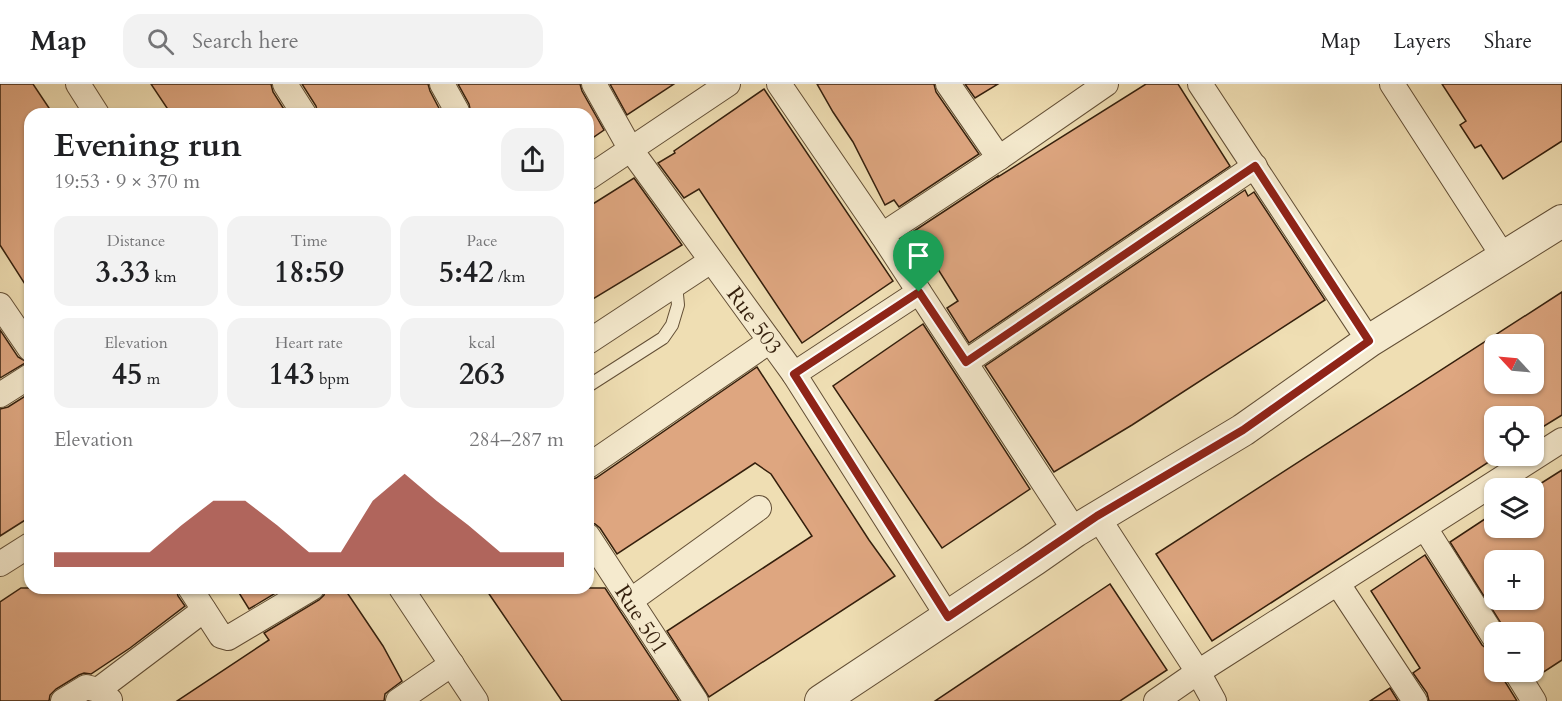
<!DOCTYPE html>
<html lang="en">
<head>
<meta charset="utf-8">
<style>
  body { margin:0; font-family:Cardo,serif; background:#f2f2f2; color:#202124; height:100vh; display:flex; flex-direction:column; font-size:22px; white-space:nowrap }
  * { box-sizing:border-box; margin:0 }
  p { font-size:20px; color:#757577 }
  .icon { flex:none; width:33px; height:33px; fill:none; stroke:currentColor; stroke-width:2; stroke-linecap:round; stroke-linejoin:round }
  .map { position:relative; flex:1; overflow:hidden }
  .sheet { position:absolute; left:24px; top:24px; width:570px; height:486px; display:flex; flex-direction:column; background:#fff; border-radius:18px; box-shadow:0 2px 4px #0004 }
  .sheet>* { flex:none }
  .needle { width:39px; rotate:296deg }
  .fabs { position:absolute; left:1484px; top:250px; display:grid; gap:12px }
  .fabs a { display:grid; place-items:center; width:60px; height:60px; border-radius:12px; background:#fff; box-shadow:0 2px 4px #0004; font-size:30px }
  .pin { position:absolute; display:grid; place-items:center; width:51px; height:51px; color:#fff; margin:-62px -26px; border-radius:50% 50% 50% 0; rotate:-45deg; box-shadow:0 0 6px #0007 }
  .pin .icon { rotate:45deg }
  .round { display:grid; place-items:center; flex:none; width:63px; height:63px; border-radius:18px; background:#f2f2f2 }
  .headline { display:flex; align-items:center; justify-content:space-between; height:102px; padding:0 30px }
  h1 { font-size:33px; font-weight:600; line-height:45px }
  .figures { display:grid; grid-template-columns:repeat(3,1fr); gap:9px; height:102px; padding:6px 30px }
  .figures div { display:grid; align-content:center; border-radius:15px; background:#f2f2f2; text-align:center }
  .figures b { font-size:30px; font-weight:600 }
  .figures small { font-size:16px; font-weight:400 }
  .figures p { font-size:16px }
  .chart { height:168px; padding:12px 30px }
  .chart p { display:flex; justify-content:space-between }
  .chart svg { width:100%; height:108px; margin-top:6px; fill:#8f2418; opacity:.7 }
  header { display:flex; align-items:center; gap:36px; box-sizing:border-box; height:84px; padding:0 30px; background:#fff; border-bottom:2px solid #e0e0e0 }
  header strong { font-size:28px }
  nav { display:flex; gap:33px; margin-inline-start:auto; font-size:21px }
  .search { width:420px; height:54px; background:#f2f2f2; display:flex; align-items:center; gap:15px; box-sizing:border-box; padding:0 21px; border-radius:18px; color:#757577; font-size:22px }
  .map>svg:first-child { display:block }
  .building { fill:#dea680; stroke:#341f0c; stroke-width:1.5; fill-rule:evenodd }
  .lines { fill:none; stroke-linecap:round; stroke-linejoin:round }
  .service-casing { stroke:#634f36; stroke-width:14 }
  .minor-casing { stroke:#634f36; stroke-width:26 }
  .tertiary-casing { stroke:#634f36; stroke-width:34 }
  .service { stroke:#f5eace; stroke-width:12 }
  .minor { stroke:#f5eace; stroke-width:24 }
  .tertiary { stroke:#f5eace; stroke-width:32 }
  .route-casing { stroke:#fff; stroke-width:12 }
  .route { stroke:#8f2418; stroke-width:8 }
  .labels { text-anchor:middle; stroke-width:5; stroke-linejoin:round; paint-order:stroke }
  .street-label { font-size:22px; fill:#341f0c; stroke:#f5eace }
</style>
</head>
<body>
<header>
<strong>Map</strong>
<div class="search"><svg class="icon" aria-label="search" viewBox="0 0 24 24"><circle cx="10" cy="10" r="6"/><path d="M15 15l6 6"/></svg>Search here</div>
<nav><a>Map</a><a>Layers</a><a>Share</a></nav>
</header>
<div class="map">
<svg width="1562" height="617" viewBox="0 0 1562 617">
  <rect width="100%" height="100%" fill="#efdeb3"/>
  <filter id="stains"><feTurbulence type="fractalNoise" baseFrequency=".00333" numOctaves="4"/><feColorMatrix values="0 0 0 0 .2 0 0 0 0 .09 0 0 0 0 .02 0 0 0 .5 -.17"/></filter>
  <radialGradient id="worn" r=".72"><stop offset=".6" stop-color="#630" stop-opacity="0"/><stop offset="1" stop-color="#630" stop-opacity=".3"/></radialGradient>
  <g class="building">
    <polygon points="0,0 33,0 53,30 30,30 30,208 0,161"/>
    <polygon points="151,0 271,0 273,8 287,30 171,30"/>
    <polygon points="302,0 428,0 430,7 442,30 318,30 316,22"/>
    <polygon points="458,0 580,0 582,7 604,46 588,57 588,30 471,30 469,20"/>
    <polygon points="610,0 674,0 627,31"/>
    <polygon points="817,0 934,0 936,8 979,70 899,123 894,116 885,121 853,58 833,28"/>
    <polygon points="965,0 998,0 975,14"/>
    <polygon points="1146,0 1178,0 1230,82 969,259 947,224 958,217 914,147 998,92 998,93"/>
    <polygon points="1442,0 1562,0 1562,57 1503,95 1481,61 1475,64 1460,41 1466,37"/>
    <polygon points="764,5 893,197 802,259 699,105 684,114 658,79 675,69 674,67"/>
    <polygon points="634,94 682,161 588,218 588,123"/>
    <polygon points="1245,106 1248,112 1254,108 1325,216 1132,341 1054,388 985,282"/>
    <path d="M1562 208V331L1533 349V333H1494V372H1498L1212 557 1156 470ZM1494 261H1533V300H1494Z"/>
    <polygon points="923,240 1030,405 942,464 833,302"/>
    <polygon points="0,246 18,273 27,278 0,294"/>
    <polygon points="757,283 869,456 895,492 709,613 667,547 812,452 771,390 755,379 617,470 600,444 595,440 588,438 588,396 596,394"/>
    <polygon points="30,309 30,433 0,452 0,325 8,323"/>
    <path d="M1562 386V576L1536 593 1533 588V549H1507L1450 458 1494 429V444H1533L1532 405ZM1494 477H1533V516H1494Z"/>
    <polygon points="1425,471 1482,561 1487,565 1494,567 1494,588 1502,588 1504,596 1517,617 1429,617 1427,609 1413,589 1420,584 1371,507"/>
    <polygon points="1110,500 1167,586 1120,617 935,617"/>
    <polygon points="21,504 176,504 178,512 185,522 130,564 91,590 84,589 79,591 56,605 50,611 49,617 0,617 0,518"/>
    <polygon points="236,504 284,504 249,525"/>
    <polygon points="326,504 344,504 383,562 402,597 390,606 385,610 384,617 177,617 269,556 264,549 319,516 324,511"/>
    <polygon points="485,504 605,504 679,617 562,617"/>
    <polygon points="1390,604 1398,617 1370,617"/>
  </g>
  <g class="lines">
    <defs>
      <polyline id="service" points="588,302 663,254 672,241 678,221 676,200"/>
      <g id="minor">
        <polyline points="78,0 97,30"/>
        <polyline points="285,0 304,30"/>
        <polyline points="442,0 457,27 457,30"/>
        <polyline points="594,0 631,66 794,290 948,533"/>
        <polyline points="779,0 882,151 1075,447"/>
        <polyline points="948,0 999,74"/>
        <polyline points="1200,0 1369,257"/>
        <polyline points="1392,0 1503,172"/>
        <polyline points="588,94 728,0"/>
        <polyline points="882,151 999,74 1106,0"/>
        <polyline points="0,221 30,265"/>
        <polyline points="588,258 711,177"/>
        <polyline points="966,278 1255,82"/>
        <polyline points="794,290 919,208"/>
        <polyline points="0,311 30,292"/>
        <polyline points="588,382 770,257"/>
        <polyline points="1097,432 1198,588 1214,617"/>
        <polyline points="1425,444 1494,553"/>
        <polyline points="588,452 696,617"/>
        <polyline points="0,480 30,461"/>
        <polyline points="1338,500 1415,617"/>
        <polyline points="190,504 221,552 228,554 312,504"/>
        <polyline points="401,504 476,617"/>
        <polyline points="630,517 759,424"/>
        <polyline points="1516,588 1534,617"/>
        <polyline points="98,606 204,526"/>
        <polyline points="63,617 86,603 98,606 110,616"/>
        <polyline points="398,617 452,580"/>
        <polyline points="1156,617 1198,588 1562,356"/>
      </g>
      <polyline id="tertiary" points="821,617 1035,475 1075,447 1243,346 1369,257 1562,137"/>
    </defs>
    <use href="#service" class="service-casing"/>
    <use href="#minor" class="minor-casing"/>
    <use href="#tertiary" class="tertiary-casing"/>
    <use href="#service" class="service"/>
    <use href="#minor" class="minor"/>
    <use href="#tertiary" class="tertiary"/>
  </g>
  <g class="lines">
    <defs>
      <polygon id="route" points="1255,82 1369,257 1243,346 1097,432 948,533 794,290 919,208 966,278"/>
    </defs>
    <use href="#route" class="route-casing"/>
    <use href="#route" class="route"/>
  </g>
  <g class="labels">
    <g class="street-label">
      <text transform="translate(755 236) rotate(54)" y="8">Rue 503</text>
      <text transform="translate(642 535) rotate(57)" y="8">Rue 501</text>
    </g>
  </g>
  <rect width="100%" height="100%" filter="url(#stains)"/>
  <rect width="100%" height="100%" fill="url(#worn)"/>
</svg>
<div class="fabs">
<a><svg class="needle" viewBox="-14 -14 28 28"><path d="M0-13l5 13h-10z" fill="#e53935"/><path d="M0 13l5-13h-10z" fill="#757577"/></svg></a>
<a><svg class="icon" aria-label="locate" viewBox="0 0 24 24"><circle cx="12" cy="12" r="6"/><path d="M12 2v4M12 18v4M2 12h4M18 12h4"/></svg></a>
<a><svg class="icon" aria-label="layers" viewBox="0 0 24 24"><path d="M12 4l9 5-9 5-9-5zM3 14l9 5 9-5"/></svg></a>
<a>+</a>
<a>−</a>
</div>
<div class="pin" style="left:919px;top:208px;background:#1e9e55"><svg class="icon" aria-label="arrive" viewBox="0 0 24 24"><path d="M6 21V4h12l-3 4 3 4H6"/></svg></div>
<section class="sheet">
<div class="headline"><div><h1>Evening run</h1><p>19:53 · 9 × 370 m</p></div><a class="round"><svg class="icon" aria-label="share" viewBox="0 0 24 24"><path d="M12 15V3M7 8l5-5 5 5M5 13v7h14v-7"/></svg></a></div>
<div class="figures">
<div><p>Distance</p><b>3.33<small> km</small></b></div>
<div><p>Time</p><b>18:59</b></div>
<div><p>Pace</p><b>5:42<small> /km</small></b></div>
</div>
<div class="figures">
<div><p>Elevation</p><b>45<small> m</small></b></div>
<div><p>Heart rate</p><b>143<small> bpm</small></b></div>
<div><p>kcal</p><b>263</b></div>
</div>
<div class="chart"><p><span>Elevation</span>284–287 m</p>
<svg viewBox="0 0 160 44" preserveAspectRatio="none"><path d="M0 44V38L10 38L20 38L30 38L40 27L50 17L60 17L70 27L80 38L90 38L100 17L110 6L120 17L130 27L140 38L150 38L160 38V44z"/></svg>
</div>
</section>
</div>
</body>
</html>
